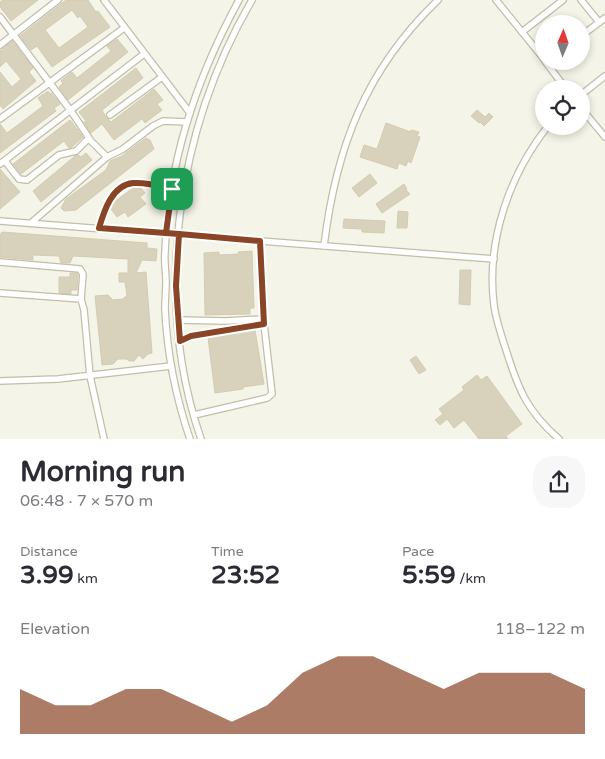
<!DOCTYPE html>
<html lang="en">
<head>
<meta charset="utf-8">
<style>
  body { margin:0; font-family:"Varela Round",sans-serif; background:#f7f7f7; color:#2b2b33; height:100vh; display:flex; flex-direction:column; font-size:19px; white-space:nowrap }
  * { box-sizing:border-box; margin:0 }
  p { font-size:16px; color:#7c7c81 }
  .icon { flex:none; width:28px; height:28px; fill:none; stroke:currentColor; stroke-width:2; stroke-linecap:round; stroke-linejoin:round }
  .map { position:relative; height:439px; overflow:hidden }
  .panel { display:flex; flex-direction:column; background:#fff; flex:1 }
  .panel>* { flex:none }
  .needle { width:32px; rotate:2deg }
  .controls { position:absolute; left:535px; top:15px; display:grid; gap:10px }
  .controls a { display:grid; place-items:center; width:55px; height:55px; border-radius:50%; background:#fff; box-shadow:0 2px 8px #0003; font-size:25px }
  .pin { position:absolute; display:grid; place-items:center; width:42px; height:42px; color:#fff; margin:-21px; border-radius:10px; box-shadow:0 2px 8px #0006 }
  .round { display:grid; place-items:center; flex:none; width:52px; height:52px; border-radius:20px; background:#f7f7f7 }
  .headline { display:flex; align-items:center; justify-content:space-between; height:85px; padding:0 20px }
  h1 { font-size:28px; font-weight:800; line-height:38px }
  .metrics { display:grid; grid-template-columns:repeat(3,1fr); gap:8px; height:85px; padding:5px 20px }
  .metrics div { display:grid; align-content:center }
  .metrics b { font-size:25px; font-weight:800 }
  .metrics small { font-size:14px; font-weight:400 }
  .metrics p { font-size:14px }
  .chart { height:140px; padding:10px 20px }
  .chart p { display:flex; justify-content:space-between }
  .chart svg { width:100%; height:90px; margin-top:5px; fill:#8a4526; opacity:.7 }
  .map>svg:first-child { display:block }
  .building { fill:#d8d2bc; stroke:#d3ccaf; fill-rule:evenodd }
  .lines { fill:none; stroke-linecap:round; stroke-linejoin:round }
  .street-casing { stroke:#c2beaa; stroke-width:8 }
  .street { stroke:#fff; stroke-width:5.5 }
  .route-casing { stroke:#fff; stroke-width:10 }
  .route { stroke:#8a4526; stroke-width:6 }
</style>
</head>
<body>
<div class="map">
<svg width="605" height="439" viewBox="0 0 605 439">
  <rect width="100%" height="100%" fill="#f5f4e8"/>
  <g class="building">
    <polygon points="3,0 38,0 11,21 0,7 0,2"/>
    <path d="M66 0H88L96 12 98 11 110 27 52 67 37 46 31 50 20 36ZM72 10 78 18 80 16 88 27 59 48 45 30Z"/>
    <polygon points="117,39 128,52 68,100 59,87 63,83 61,81 72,72 77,78 111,51 107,46"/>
    <polygon points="12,41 33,68 29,72 36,81 3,109 0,105 0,72 12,87 21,79 6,61 0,67 0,51"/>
    <polygon points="136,68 143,78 102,110 106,117 111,122 154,89 163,100 157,104 162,110 145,123 142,119 114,140 102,124 91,133 84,122 86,121 79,112"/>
    <polygon points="48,91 50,94 51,93 60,104 54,108 56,111 0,153 0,124 7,133 43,106 38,98"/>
    <polygon points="477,110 485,117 489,113 493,117 484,126 480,122 479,123 471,116"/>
    <polygon points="70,120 83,137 72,147 69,148 64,141 21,174 13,164"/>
    <polygon points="386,123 411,132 411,130 419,132 417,136 420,137 411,163 408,161 406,166 399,163 397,169 360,157 364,145 377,149"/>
    <polygon points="146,138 150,140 154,149 76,210 64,211 61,208 66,199 106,170 110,161 122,156"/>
    <polygon points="86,153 92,160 41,202 33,191 75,156 78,155 81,157"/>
    <polygon points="0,169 20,192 0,209"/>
    <polygon points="370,174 377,183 359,197 352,188"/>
    <polygon points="404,184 407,189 406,190 410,194 382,213 376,204"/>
    <polygon points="133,188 141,188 145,193 140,197 146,204 128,217 125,212 117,217 111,209 114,202"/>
    <polygon points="398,211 408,212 407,228 397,228"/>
    <polygon points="344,219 385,221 384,233 362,232 362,229 343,228"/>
    <polygon points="2,232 147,243 147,248 157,249 156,261 142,260 136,273 146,272 152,353 148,354 143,359 139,355 134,361 129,361 127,359 118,359 113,364 102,365 95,296 108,295 113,300 123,299 127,295 125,282 119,282 119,273 128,273 128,259 73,256 70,263 61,263 59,256 33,255 33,260 0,257 0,235"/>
    <polygon points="252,251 254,308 250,308 250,314 205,315 204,253 219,252 219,255 239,254 238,252"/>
    <polygon points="460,270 471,270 470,305 459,304"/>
    <polygon points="70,273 77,273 78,275 77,290 71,290 71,294 59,293 59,277 70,277"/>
    <polygon points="255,330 264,384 243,387 243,389 215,393 208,338"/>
    <polygon points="416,356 426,370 419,374 410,360"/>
    <polygon points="477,375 481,380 487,376 522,424 506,436 508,439 479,439 464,420 454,428 447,419 440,425 435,420 443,414 439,409 464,390 462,387"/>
  </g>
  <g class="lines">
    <defs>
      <g id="street">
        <polyline points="104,0 190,113"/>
        <polyline points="496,0 544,59"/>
        <polyline points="581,0 599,22"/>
        <polyline points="0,17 71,111 89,138 76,151 59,155 27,180 19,179 5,161"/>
        <polyline points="522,32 563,0"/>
        <polyline points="581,36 605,18"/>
        <polyline points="0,45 58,0"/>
        <polyline points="545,61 566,89"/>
        <polyline points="581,95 605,76"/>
        <polyline points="581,108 605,137"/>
        <polyline points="110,115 162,77"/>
        <polyline points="0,119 124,28"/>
        <path d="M548 126C509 175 486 242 494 305 496 321 502 337 507 353 519 391 528 412 559 439"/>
        <polyline points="89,139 107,157"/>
        <polyline points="0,164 144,54"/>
        <polyline points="0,221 494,259"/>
        <polyline points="31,223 107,157 123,149 153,126 163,121 187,122"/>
        <path d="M99 228C104 211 112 185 133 183 146 182 160 186 172 189"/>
        <path d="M324 246C336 148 365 70 438 0"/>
        <polyline points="0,262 80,269 83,274 81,299"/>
        <polyline points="0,293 81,299 84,310 90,376 104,439"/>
        <polyline points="178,320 225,321 263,319"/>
        <polyline points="180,341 191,336 264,324"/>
        <polyline points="0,381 58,379 171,366"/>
        <polyline points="194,415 267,398 272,394 263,315 260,241"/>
        <path d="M190 439C176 398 167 352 165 309 165 300 166 291 166 282 166 272 164 262 165 252 168 164 197 77 239 0"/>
        <path d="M201 439C152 296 177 129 252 0"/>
      </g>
    </defs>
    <use href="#street" class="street-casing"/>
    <use href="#street" class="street"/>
  </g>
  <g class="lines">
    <defs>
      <path id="route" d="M172 189 166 233 179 234 176 286 180 341 191 336 264 324 260 241 179 234 99 228C104 211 112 185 133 183 146 182 160 186 172 189"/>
    </defs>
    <use href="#route" class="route-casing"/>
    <use href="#route" class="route"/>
  </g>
</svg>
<div class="controls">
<a><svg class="needle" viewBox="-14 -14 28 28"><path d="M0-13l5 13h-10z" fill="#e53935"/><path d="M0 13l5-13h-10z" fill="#7c7c81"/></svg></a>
<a><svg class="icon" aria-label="locate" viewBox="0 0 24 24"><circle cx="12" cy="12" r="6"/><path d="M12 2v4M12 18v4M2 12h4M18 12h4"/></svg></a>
</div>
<div class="pin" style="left:172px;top:189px;background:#1e9e55"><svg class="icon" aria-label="arrive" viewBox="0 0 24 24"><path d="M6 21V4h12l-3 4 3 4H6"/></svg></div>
</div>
<section class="panel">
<div class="headline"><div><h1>Morning run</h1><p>06:48 · 7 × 570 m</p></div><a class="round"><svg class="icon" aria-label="share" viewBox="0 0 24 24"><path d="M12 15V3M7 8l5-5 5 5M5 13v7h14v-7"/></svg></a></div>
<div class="metrics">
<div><p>Distance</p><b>3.99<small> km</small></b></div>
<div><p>Time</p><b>23:52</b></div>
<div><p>Pace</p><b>5:59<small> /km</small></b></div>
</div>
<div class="chart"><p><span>Elevation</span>118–122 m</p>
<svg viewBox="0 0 160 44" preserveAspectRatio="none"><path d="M0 44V22L10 30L20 30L30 22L40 22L50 30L60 38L70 30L80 14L90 6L100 6L110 14L120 22L130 14L140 14L150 14L160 22V44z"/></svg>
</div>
</section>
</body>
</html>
